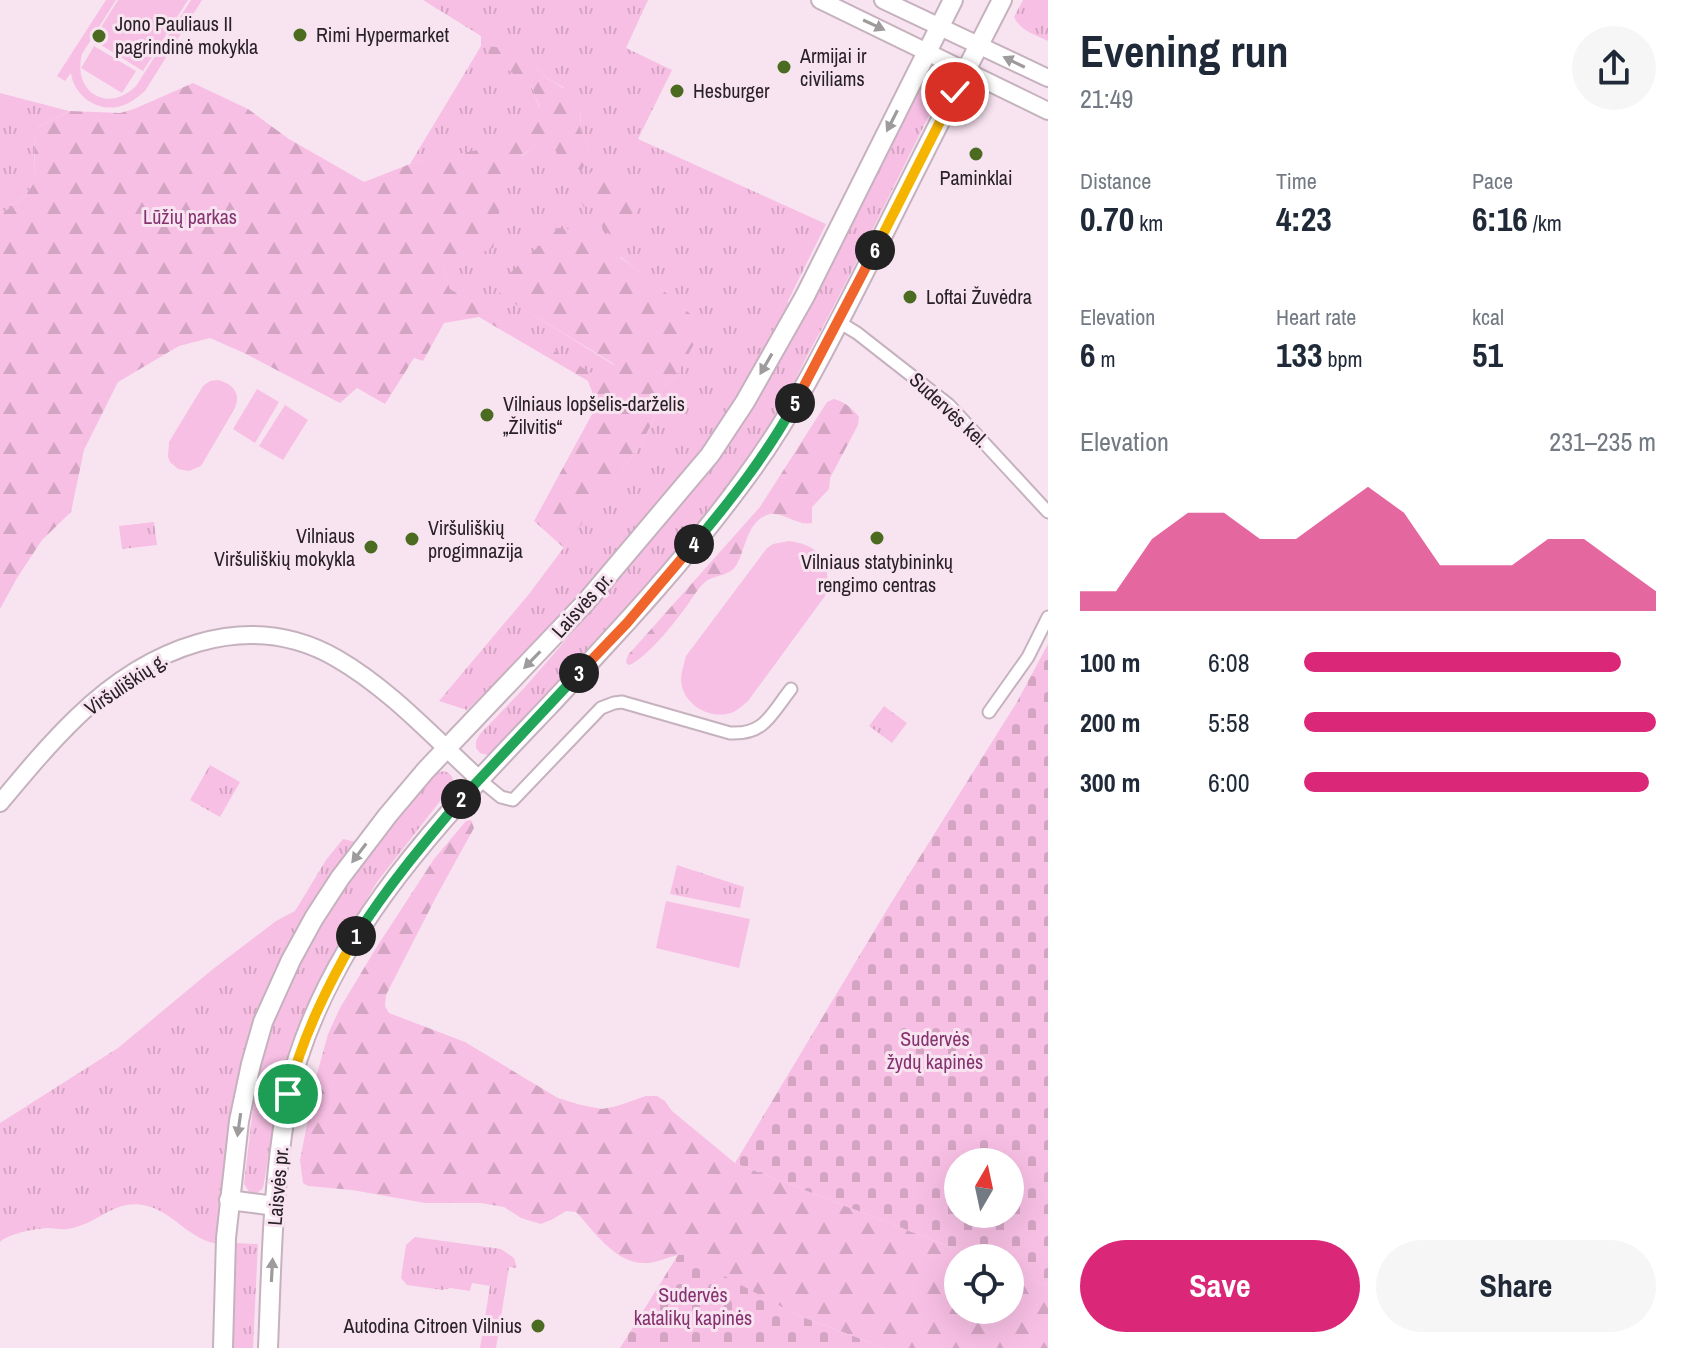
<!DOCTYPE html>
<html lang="en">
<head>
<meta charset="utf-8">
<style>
  body { margin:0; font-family:"Archivo Narrow",sans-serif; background:#f6f6f7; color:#1f2937; height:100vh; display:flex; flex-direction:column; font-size:30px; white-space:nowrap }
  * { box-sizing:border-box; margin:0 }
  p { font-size:26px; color:#747a83 }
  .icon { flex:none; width:44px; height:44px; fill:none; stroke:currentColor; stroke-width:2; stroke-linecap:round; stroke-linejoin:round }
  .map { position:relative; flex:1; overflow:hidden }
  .panel { display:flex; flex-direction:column; background:#fff; width:640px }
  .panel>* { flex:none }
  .needle { width:52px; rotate:9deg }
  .tools { position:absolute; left:944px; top:1148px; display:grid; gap:16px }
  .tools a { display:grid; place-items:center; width:80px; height:80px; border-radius:50%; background:#fff; box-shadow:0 8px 32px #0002; font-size:40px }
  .pin { position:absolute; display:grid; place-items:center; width:68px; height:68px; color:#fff; margin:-34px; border:4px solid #fff; border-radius:50%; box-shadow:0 2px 8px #0007 }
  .km { position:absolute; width:40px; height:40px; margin:-20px; border-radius:50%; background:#222; color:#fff; font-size:22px; line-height:40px; text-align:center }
  .round { display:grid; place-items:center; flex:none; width:84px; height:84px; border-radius:42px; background:#f6f6f7 }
  .headline { display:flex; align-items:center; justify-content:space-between; height:136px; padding:0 32px }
  h1 { font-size:44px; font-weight:700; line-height:60px }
  .stats { display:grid; grid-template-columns:repeat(3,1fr); gap:12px; height:136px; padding:8px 32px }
  .stats div { display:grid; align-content:center }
  .stats b { font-size:34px; font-weight:700 }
  .stats small { font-size:22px; font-weight:400 }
  .stats p { font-size:22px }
  .chart { height:224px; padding:16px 32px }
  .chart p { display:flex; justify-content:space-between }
  .chart svg { width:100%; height:144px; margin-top:8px; fill:#db2777; opacity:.7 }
  .cta { display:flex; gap:16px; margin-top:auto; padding:16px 32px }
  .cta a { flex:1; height:92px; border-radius:48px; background:#db2777; color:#fff; font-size:32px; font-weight:700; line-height:92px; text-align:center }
  .cta a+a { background:#f6f6f7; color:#1f2937 }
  ul { padding:0 32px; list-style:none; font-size:26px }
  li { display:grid; grid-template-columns:128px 96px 1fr; align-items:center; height:60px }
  li i { height:20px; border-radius:10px; background:#db2777 }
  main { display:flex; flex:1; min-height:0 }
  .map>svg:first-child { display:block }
  .grass { fill:url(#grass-tufts); fill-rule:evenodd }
  .forest { fill:url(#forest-firs) }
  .cemetery { fill:url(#cemetery-stones); fill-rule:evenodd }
  .garden { fill:#f7bfe4 }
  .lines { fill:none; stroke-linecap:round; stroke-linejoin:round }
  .minor-casing { stroke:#c6b2be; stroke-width:15 }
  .secondary-casing { stroke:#c6b2be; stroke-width:20 }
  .primary-casing { stroke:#c6b2be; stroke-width:22 }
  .minor { stroke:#fff; stroke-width:11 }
  .secondary { stroke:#fff; stroke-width:16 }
  .primary { stroke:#fff; stroke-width:18 }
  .oneway { fill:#9e9b9d }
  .split-1-casing { stroke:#fff; stroke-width:16 }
  .split-2-casing { stroke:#fff; stroke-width:16 }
  .split-3-casing { stroke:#fff; stroke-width:16 }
  .split-4-casing { stroke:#fff; stroke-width:16 }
  .split-5-casing { stroke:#fff; stroke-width:16 }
  .split-6-casing { stroke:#fff; stroke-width:16 }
  .split-7-casing { stroke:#fff; stroke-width:16 }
  .split-1 { stroke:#f5b400; stroke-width:10 }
  .split-2 { stroke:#22a559; stroke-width:10 }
  .split-3 { stroke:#22a559; stroke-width:10 }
  .split-4 { stroke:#f0652b; stroke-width:10 }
  .split-5 { stroke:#22a559; stroke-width:10 }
  .split-6 { stroke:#f0652b; stroke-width:10 }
  .split-7 { stroke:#f5b400; stroke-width:10 }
  .poi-dot { fill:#4b6b21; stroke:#f8e4f1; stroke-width:3 }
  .labels { text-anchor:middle; stroke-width:6; stroke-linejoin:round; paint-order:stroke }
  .poi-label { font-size:20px; fill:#282125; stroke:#f8e4f1; text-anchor:start }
  .park-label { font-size:20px; fill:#85326f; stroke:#f8e4f1 }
  .street-label { font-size:20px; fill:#282125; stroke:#f8e4f1 }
</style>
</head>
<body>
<main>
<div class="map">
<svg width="1048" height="1348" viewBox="0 0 1048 1348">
  <defs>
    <pattern id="grass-tufts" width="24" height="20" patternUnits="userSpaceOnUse" patternTransform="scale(2)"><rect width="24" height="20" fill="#f7bfe4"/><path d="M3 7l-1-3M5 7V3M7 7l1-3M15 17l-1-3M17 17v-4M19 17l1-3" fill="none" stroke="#d4a4c3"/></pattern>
    <pattern id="forest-firs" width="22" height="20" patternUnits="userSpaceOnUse" patternTransform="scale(2)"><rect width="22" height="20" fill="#f7bfe4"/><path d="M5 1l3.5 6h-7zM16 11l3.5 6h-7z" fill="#d4a4c3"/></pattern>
    <pattern id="cemetery-stones" width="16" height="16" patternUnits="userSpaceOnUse" patternTransform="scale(2)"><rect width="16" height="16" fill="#f7bfe4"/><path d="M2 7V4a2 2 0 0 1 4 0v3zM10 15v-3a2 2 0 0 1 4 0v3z" fill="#d4a4c3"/></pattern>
  </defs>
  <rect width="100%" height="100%" fill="#f8e4f1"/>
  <g class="grass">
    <path d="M423 0H648L626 48 672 70 638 139 826 224 788 301V311L742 393 711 439 660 506 571 609 467 710 439 701 529 594 639 447 651 425 666 385 677 375 693 316 621 257 500 294 614 365 605 382 450 289 444 267 492 148 410 164 481 46V36ZM535 67 548 79 563 87 581 108 580 129 589 148 556 149 544 138 521 157 540 109 531 85Z"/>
    <path d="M1023 0H1048V41C1036 35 1020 31 1014 17Z"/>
    <path d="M933 68 944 75V84L941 92C896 180 855 269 807 356 794 381 784 408 768 431 690 549 591 650 493 752L487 755 480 753 476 748V741L480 734 526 686 659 532 708 470 927 70Z"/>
    <polygon points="0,93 69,111 35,129 34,183 25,196 0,215"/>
    <polygon points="154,522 157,545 122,549 119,526"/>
    <polygon points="884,706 907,723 892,743 869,726"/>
    <polygon points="210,765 240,782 220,817 190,800"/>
    <path d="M444 771C451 773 455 778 452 786L377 882 333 956 306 1015 280 1089 263 1188 256 1194 250 1193 244 1184C251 1131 255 1066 274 1016 309 924 372 846 436 773Z"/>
    <path d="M343 839 356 842 311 909 279 965 220 1244C190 1242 173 1210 143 1205 112 1200 96 1226 67 1229 61 1230 54 1228 48 1228 34 1229 10 1233 0 1242V1123L118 1048 213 969 276 921 295 911 326 860Z"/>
    <polygon points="677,865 744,887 740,908 670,894"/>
    <polygon points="415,1237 501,1249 514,1258 517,1268 509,1267 496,1348 480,1348 490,1286 472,1283 470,1291 450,1288 443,1290 407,1285 401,1278 406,1245"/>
    <polygon points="234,1243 258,1244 253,1348 230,1348"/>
  </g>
  <g class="forest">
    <polygon points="488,46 503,48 535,67 548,79 577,96 581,108 580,129 589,148 588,156 582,170 559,165 556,149 544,139 520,157 507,153 502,138 514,118 540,108 531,85 489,58"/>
    <path d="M193 83 248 109 289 139 364 182 410 164 492 147 504 182 493 248 444 267 450 289 605 381 614 364 499 294 507 276 558 228C589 225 668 295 693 316L700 324V333L677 375 666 385 651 425 639 447 564 548 534 521 597 405 588 381 479 317 444 323 423 361 414 358 385 404 357 388 340 403 244 353 210 338 179 346 118 382 84 450 71 512 42 540 17 578 0 609V215L25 196 34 183 35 129 69 111 120 113 134 109Z"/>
    <polygon points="598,169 613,176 636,194 637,219 626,231 615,236 603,231 597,207 592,206 584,207 581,201 590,173"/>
    <path d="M834 399C845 402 852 408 859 417L858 425 830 478 829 489 812 507V523C797 526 783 512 770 514 747 520 746 548 737 564 730 577 715 574 705 582 698 588 692 599 686 607 672 626 650 654 630 665L627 664 626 662 628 655 760 507 827 402Z"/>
    <path d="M471 820 474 828 436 897 386 995 385 1006 389 1013 465 1042 558 1098 581 1105 602 1109 617 1106 646 1096H657L665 1101 672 1111 735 1163 979 1258H958V1310H1010V1270L1048 1285V1348H885L797 1315 678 1255C668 1257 656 1263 647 1263 616 1265 595 1232 576 1212L566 1211 553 1219 541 1224 521 1218 504 1207 481 1203H425L352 1190 308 1186 303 1183 300 1160 317 1074 328 1034 340 1008 376 948 434 859 466 821Z"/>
  </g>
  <g class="cemetery">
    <path d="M1048 644V1285L1010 1270V1258H979L735 1163 891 903 1017 702ZM958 1162H1010V1214H958Z"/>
    <polygon points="678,1255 685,1255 797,1315 885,1348 620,1348"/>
  </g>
  <g class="garden">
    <path d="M106 0H116L82 54C72 92 108 114 136 86L191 0H202L145 91C137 98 128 105 117 107 95 111 74 95 71 73L65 81 57 76Z"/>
    <polygon points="118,0 188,0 143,71 93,40"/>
    <polygon points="94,46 136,71 122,93 81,68"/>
    <path d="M218 380C233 384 241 393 235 408L201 466 189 471 178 469 170 462 168 457 169 442 203 386 210 381Z"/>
    <polygon points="257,389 279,402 255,443 233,429"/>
    <polygon points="285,405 308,420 283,460 259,446"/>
    <path d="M789 541C822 545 833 565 825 596L748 701C742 706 735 713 727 714 705 718 682 702 681 680 681 672 684 664 686 656L767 548 773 544Z"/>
    <polygon points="666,901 750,919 739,968 656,948"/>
  </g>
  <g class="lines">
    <defs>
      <g id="minor">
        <polyline points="839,322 857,333 949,405 1048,512"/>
        <polyline points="989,712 1028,657 1048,617"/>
        <path d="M479 779 501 797 513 800 601 708 614 703 622 702 730 733C765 735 771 714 791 689"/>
      </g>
      <g id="secondary">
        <polyline points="820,0 1048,111"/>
        <polyline points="883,0 1048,78"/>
        <path d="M0 803C25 773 49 744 77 717 146 650 245 606 336 658 390 689 433 737 479 779"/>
      </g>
      <g id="primary">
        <polyline points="229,1200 275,1206"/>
        <polyline points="223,1348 226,1238 239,1121 251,1064 263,1022 291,960 314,918 340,878 388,815 426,770 585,603 710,455 745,402 805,296 953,0"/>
        <path d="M268 1348C271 1277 272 1206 282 1135 286 1109 290 1083 298 1058 343 918 449 811 548 707 616 634 685 561 744 480 798 408 836 327 877 247 918 164 960 82 1002 0"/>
      </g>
    </defs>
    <use href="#minor" class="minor-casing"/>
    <use href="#secondary" class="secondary-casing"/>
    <use href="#primary" class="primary-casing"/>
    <use href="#minor" class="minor"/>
    <use href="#secondary" class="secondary"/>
    <use href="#primary" class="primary"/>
  </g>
  <defs><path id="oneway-solid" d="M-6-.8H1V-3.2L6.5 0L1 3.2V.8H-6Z" transform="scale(2)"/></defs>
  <g class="oneway">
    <use href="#oneway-solid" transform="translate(874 25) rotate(25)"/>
    <use href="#oneway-solid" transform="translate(1014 62) rotate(-154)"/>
    <use href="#oneway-solid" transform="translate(892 121) rotate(117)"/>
    <use href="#oneway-solid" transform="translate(766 364) rotate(120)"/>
    <use href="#oneway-solid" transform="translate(532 660) rotate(134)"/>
    <use href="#oneway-solid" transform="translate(359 853) rotate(127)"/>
    <use href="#oneway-solid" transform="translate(239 1125) rotate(98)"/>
    <use href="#oneway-solid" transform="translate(272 1270) rotate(-87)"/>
  </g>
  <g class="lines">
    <defs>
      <path id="split-1" d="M288 1094C302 1037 327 987 356 936"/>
      <path id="split-2" d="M356 936C387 887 424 843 461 799"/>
      <polyline id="split-3" points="461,799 579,673"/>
      <polyline id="split-4" points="579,673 627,623 694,544"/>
      <path id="split-5" d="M694 544C731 500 767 454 795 403"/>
      <polyline id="split-6" points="795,403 875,250"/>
      <polyline id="split-7" points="875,250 955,92"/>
    </defs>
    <use href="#split-1" class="split-1-casing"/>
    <use href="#split-2" class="split-2-casing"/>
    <use href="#split-3" class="split-3-casing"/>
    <use href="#split-4" class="split-4-casing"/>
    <use href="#split-5" class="split-5-casing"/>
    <use href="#split-6" class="split-6-casing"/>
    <use href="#split-7" class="split-7-casing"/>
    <use href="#split-1" class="split-1"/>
    <use href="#split-2" class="split-2"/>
    <use href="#split-3" class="split-3"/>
    <use href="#split-4" class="split-4"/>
    <use href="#split-5" class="split-5"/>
    <use href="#split-6" class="split-6"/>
    <use href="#split-7" class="split-7"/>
  </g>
  <g class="poi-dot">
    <circle cx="300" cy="35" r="8"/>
    <circle cx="99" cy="36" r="8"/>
    <circle cx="784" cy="67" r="8"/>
    <circle cx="677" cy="91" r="8"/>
    <circle cx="976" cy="154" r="8"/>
    <circle cx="910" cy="297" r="8"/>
    <circle cx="487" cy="415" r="8"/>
    <circle cx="877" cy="538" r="8"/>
    <circle cx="412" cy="539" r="8"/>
    <circle cx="371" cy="547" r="8"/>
    <circle cx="538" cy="1326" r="8"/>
  </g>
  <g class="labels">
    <g class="poi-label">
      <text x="115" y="31">Jono Pauliaus II<tspan x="115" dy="23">pagrindinė mokykla</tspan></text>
      <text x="316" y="42">Rimi Hypermarket</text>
      <text x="800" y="63">Armijai ir<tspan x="800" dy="23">civiliams</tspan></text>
      <text x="693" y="98">Hesburger</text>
      <text x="976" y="185" text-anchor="middle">Paminklai</text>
      <text x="926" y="304">Loftai Žuvėdra</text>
      <text x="503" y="411">Vilniaus lopšelis-darželis<tspan x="503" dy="23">„Žilvitis“</tspan></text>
      <text x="428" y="535">Viršuliškių<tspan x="428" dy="23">progimnazija</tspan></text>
      <text x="355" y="543" text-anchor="end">Vilniaus<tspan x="355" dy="23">Viršuliškių mokykla</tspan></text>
      <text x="877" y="569" text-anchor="middle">Vilniaus statybininkų<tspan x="877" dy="23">rengimo centras</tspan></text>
      <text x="522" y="1333" text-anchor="end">Autodina Citroen Vilnius</text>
    </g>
    <g class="park-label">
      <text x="190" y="224">Lūžių parkas</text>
      <text x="935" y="1046">Sudervės<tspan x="935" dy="23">žydų kapinės</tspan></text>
      <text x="693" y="1302">Sudervės<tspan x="693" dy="23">katalikų kapinės</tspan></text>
    </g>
    <g class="street-label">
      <text transform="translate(949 410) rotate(43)" y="7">Sudervės kel.</text>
      <text transform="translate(582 605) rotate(-48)" y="7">Laisvės pr.</text>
      <text transform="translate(126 684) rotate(-34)" y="7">Viršuliškių g.</text>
      <text transform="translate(278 1186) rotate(-85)" y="7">Laisvės pr.</text>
    </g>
  </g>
</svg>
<div class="tools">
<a><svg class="needle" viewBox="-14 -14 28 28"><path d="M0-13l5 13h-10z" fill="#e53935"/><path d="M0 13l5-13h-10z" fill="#747a83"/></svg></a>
<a><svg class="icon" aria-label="locate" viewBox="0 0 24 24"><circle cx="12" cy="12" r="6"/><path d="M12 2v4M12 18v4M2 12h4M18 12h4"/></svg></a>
</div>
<div class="pin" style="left:288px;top:1094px;background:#1e9e55"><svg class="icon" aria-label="arrive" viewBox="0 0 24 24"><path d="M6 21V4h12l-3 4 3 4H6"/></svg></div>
<div class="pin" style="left:955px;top:92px;background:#d93025"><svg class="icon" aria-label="check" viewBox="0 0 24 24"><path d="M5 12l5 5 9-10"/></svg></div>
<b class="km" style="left:356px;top:936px">1</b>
<b class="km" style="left:461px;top:799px">2</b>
<b class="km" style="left:579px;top:673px">3</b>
<b class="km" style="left:694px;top:544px">4</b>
<b class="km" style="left:795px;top:403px">5</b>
<b class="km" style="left:875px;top:250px">6</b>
</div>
<section class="panel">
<div class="headline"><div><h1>Evening run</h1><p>21:49</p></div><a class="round"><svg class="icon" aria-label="share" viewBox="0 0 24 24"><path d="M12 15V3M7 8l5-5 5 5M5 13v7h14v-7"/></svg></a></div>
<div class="stats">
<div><p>Distance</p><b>0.70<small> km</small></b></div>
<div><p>Time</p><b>4:23</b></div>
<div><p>Pace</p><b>6:16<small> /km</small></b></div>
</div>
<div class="stats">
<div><p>Elevation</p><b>6<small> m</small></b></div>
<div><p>Heart rate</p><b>133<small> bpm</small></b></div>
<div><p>kcal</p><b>51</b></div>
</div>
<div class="chart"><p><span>Elevation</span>231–235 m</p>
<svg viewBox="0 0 160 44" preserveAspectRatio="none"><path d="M0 44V38L10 38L20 22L30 14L40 14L50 22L60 22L70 14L80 6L90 14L100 30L110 30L120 30L130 22L140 22L150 30L160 38V44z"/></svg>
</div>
<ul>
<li><b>100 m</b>6:08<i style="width:90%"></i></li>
<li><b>200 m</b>5:58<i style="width:100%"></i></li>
<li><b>300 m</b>6:00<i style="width:98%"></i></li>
</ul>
<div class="cta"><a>Save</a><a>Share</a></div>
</section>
</main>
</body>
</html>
